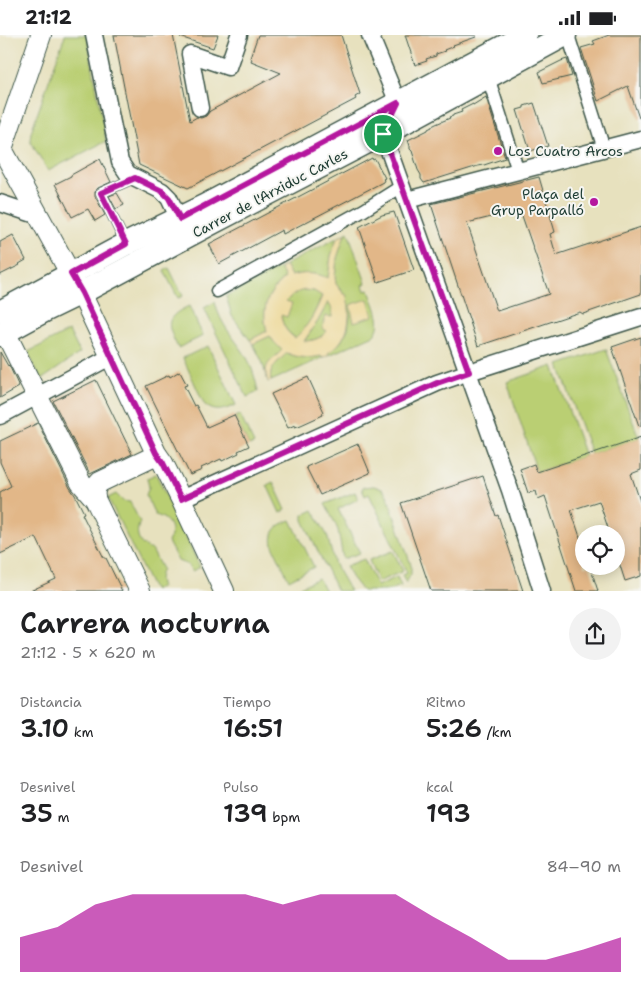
<!DOCTYPE html>
<html lang="es">
<head>
<meta charset="utf-8">
<style>
  body { margin:0; font-family:"Shantell Sans",sans-serif; background:#f2f2f2; color:#202124; height:100vh; display:flex; flex-direction:column; font-size:19px; white-space:nowrap }
  * { box-sizing:border-box; margin:0 }
  p { font-size:16px; color:#757577 }
  .icon { flex:none; width:28px; height:28px; fill:none; stroke:currentColor; stroke-width:2; stroke-linecap:round; stroke-linejoin:round }
  .map { position:relative; height:556px; overflow:hidden }
  .drawer { display:flex; flex-direction:column; background:#fff; flex:1 }
  .drawer>* { flex:none }
  .buttons { position:absolute; left:575px; top:490px; display:grid; gap:10px }
  .buttons a { display:grid; place-items:center; width:50px; height:50px; border-radius:50%; background:#fff; box-shadow:0 2px 12px #0003; font-size:25px }
  .pin { position:absolute; display:grid; place-items:center; width:42px; height:42px; color:#fff; margin:-21px; border:2px solid #fff; border-radius:50%; box-shadow:0 1px 5px #0007 }
  .round { display:grid; place-items:center; flex:none; width:52px; height:52px; border-radius:26px; background:#f2f2f2 }
  .summary { display:flex; align-items:center; justify-content:space-between; height:85px; padding:0 20px }
  h1 { font-size:28px; font-weight:600; line-height:38px }
  .metrics { display:grid; grid-template-columns:repeat(3,1fr); gap:8px; height:85px; padding:5px 20px }
  .metrics div { display:grid; align-content:center }
  .metrics b { font-size:25px; font-weight:600 }
  .metrics small { font-size:14px; font-weight:400 }
  .metrics p { font-size:14px }
  .chart { height:140px; padding:10px 20px }
  .chart p { display:flex; justify-content:space-between }
  .chart svg { width:100%; height:90px; margin-top:5px; fill:#b5179e; opacity:.7 }
  .status { display:flex; justify-content:space-between; align-items:center; height:35px; padding:0 25px; background:#fff; direction:ltr }
  .status svg { height:14px; fill:currentColor }
  .map>svg:first-child { display:block }
  .green { fill:#bacf73; stroke:#6c8654 }
  .sand { fill:#eeda9e; stroke:#868c69; fill-rule:evenodd }
  .building { fill:#e2b788; fill-rule:evenodd }
  .lines { fill:none; stroke-linecap:round; stroke-linejoin:round }
  .service-casing { stroke:#3d5649; stroke-width:11 }
  .pedestrian-casing { stroke:#3d5649; stroke-width:15 }
  .minor-casing { stroke:#3d5649; stroke-width:19 }
  .tertiary-casing { stroke:#3d5649; stroke-width:22 }
  .secondary-casing { stroke:#3d5649; stroke-width:25 }
  .service { stroke:#fff; stroke-width:9 }
  .pedestrian { stroke:#fff; stroke-width:12 }
  .minor { stroke:#fff; stroke-width:16 }
  .tertiary { stroke:#fff; stroke-width:20 }
  .secondary { stroke:#fff; stroke-width:22 }
  .route-casing { stroke:#fff; stroke-width:10 }
  .route { stroke:#b5179e; stroke-width:6 }
  .poi-dot { fill:#b5179e; stroke:#f6f6f2; stroke-width:2 }
  .labels { text-anchor:middle; stroke-width:4; stroke-linejoin:round; paint-order:stroke }
  .poi-label { font-size:14px; fill:#1f3d34; stroke:#f6f6f2; text-anchor:start }
  .street-label { font-size:14px; fill:#1f3d34; stroke:#f6f6f2 }
</style>
</head>
<body>
<div class="status"><b>21:12</b><svg viewBox="0 0 49 12"><path d="M0 12V9h3v3zM5 12V6h3v6zM10 12V3h3v9zM15 12V0h3v12zM26 1h20v11H26zM47 4h2v5h-2z"/></svg></div>
<div class="map">
<svg width="641" height="556" viewBox="0 0 641 556">
  <rect width="100%" height="100%" fill="#f6f6f2"/>
  <filter id="ink" filterUnits="userSpaceOnUse"><feTurbulence type="fractalNoise" baseFrequency=".02" numOctaves="2"/><feDisplacementMap in="SourceGraphic" scale="10" xChannelSelector="R" yChannelSelector="G"/><feConvolveMatrix kernelMatrix="1 2 1 2 8 2 1 2 1" color-interpolation-filters="sRGB"/></filter>
  <filter id="wash" filterUnits="userSpaceOnUse"><feTurbulence type="fractalNoise" baseFrequency=".0096" numOctaves="4" result="noise"/><feDisplacementMap in="SourceGraphic" scale="20" xChannelSelector="R" yChannelSelector="G"/><feGaussianBlur stdDeviation="1.12" result="paint"/><feColorMatrix in="noise" values="0 0 0 0 0 0 0 0 0 0 0 0 0 0 0 0 0 1.4 0 .05"/><feComposite in="paint" operator="in"/></filter>
  <g filter="url(#wash)">
    <rect width="100%" height="100%" fill="#e7e1be"/>
    <g class="green">
      <polygon points="65,0 87,0 106,106 48,136 30,105 31,97"/>
      <path d="M348 197 366 248 363 250 365 256 369 255C373 268 385 288 374 300L329 320 327 318 341 307 348 294 350 280 347 266 341 254 336 249 335 242 337 223 345 199Z"/>
      <path d="M337 203 331 221 328 243C315 238 305 237 291 241L285 230Z"/>
      <polygon points="169,233 183,261 178,263 164,236"/>
      <path d="M280 233 285 243C267 257 261 274 267 296L250 305 232 281 226 261Z"/>
      <path d="M305 255 314 256 322 260C314 280 310 288 296 303 287 298 282 290 281 279L287 281 286 266C292 260 297 257 305 255Z"/>
      <path d="M215 267C220 290 234 302 246 321 252 332 256 345 258 357L247 362 204 273Z"/>
      <path d="M328 267 332 274V282L322 293 328 295C321 303 314 306 304 306 314 294 321 281 328 267Z"/>
      <path d="M189 271 203 301 178 313C167 290 163 283 189 271Z"/>
      <polygon points="69,296 80,318 41,345 28,317"/>
      <polygon points="270,301 274,307 282,315 267,331 265,337 262,326 253,309"/>
      <path d="M208 311 236 370C224 375 215 379 204 369L183 323Z"/>
      <polygon points="606,314 639,403 591,419 559,330"/>
      <path d="M287 318C297 323 311 324 321 321L322 323 271 346C268 333 279 326 287 318Z"/>
      <polygon points="553,331 585,421 537,437 507,347"/>
      <polygon points="240,380 254,409 249,411 235,382"/>
      <path d="M156 439 200 532 192 536 188 530 178 526 168 507C175 494 169 483 155 480L146 460 149 452 147 443Z"/>
      <polygon points="273,447 286,475 280,478 267,450"/>
      <polygon points="374,451 382,454 387,460 411,530 411,539 406,548 402,540 407,538 369,459 365,461 362,454 363,452"/>
      <polygon points="355,457 358,464 338,474 360,518 343,524 338,495 335,488 325,469"/>
      <path d="M116 459 123 466 130 467 140 487C134 500 139 511 152 515L162 534C159 540 158 545 161 552L153 555 108 463Z"/>
      <polygon points="313,475 327,500 335,530 350,556 337,556 303,485 303,480"/>
      <path d="M291 485 314 532 289 545 273 511C270 495 278 490 291 485Z"/>
      <polygon points="393,516 403,536 378,547 369,525"/>
      <polygon points="364,524 377,551 397,542 401,551 386,556 362,556 351,542 346,531"/>
      <polygon points="318,543 325,556 295,556 294,555"/>
    </g>
    <g class="sand">
      <path d="M345 199 337 223 335 242 336 249 344 259H346C353 280 349 306 328 318L329 320 322 323 321 321C309 324 298 323 287 318 279 326 268 333 271 346L268 347C262 328 270 328 282 315L274 307 270 301 253 309 250 305 267 296C261 273 267 258 285 243L280 233 285 230 291 241C306 237 314 238 328 243L331 221 337 203ZM305 255 314 256 322 261C315 278 309 290 295 303 287 298 282 290 281 280L287 282 292 268 286 266C292 260 297 257 305 255ZM328 267 332 274V282L326 281 322 293 327 296C321 303 314 306 304 306L318 286Z"/>
      <polygon points="368,264 373,281 354,287 350,270"/>
    </g>
    <g id="blocks">
      <g class="building">
        <polygon points="114,0 173,0 190,86 197,82 201,83 206,81 210,76 281,38 251,26 252,24 250,23 258,0 341,0 360,59 355,62 356,64 188,153 139,130"/>
        <polygon points="181,0 218,0 213,13 180,2"/>
        <polygon points="405,0 476,0 476,2 453,10 454,11 444,15 445,16 436,19 436,21 426,24 427,26 415,30"/>
        <polygon points="609,0 641,0 641,83 639,83 628,51 598,66 581,13 595,9 593,6"/>
        <polygon points="567,24 572,41 543,48 539,37 561,26"/>
        <polygon points="486,62 505,123 484,130 478,131 424,148 421,144 421,140 418,135 412,116 410,114 410,111 408,105 428,95 428,94 432,92 432,91 436,89 450,83 449,82 453,81 453,80 462,77 461,75 473,69 473,70"/>
        <polygon points="534,68 548,111 530,116 517,75 524,73 524,71"/>
        <polygon points="372,123 373,125 375,124 385,143 383,144 384,145 383,147 283,199 282,195 219,229 209,209"/>
        <polygon points="100,124 111,147 98,153 95,157 95,161 105,180 95,186 88,174 72,182 55,149 71,141 71,140"/>
        <path d="M539 142 555 197 550 199 556 220 641 192V259L583 279 580 277 478 311 431 169ZM520 175 549 259 497 276 467 188Z"/>
        <polygon points="117,158 124,170 116,174 109,161"/>
        <polygon points="394,177 414,235 378,247 359,192 382,180"/>
        <polygon points="13,200 26,225 19,229 20,230 0,240 0,207"/>
        <polygon points="641,302 641,390 639,391 612,312"/>
        <polygon points="0,317 8,331 9,330 19,352 0,363"/>
        <polygon points="178,337 178,338 180,337 187,350 184,351 194,371 196,370 207,392 234,380 249,411 238,416 239,418 222,426 221,424 201,433 202,435 190,440 146,351 169,340 170,342"/>
        <polygon points="308,342 324,377 322,378 323,380 301,390 295,392 295,390 288,393 271,359"/>
        <polygon points="96,345 132,419 90,439 53,366"/>
        <polygon points="38,388 70,453 75,460 84,478 82,479 104,523 106,523 122,556 30,556 56,544 36,502 0,519 0,457 11,451 0,427 0,406"/>
        <polygon points="641,402 641,435 631,439 641,469 641,541 625,546 616,518 616,499 610,499 599,466 571,475 584,514 584,531 590,531 598,556 576,556 545,461 538,464 536,456 528,458 520,434 534,429 537,437"/>
        <polygon points="358,409 370,438 320,460 306,432"/>
        <polygon points="483,441 496,481 498,480 523,556 431,556 401,468"/>
      </g>
    </g>
  </g>
  <g filter="url(#ink)">
    <use href="#blocks" fill-opacity="0" stroke="#3d5649" stroke-width="1"/>
    <g class="lines">
      <defs>
        <polyline id="service" points="126,209 101,158 135,143"/>
        <g id="pedestrian">
          <polyline points="568,0 604,114"/>
          <polyline points="488,42 518,136"/>
          <polyline points="217,256 364,175 402,151"/>
        </g>
        <g id="minor">
          <polyline points="94,0 120,127 128,139 162,156 169,163 179,184"/>
          <polyline points="370,0 398,68 383,99 510,455 542,556"/>
          <polyline points="200,73 190,19 228,32 239,0"/>
          <polyline points="407,165 641,104"/>
          <polyline points="0,168 39,181"/>
          <polyline points="0,381 110,322"/>
          <polyline points="181,464 437,348 469,337 641,282"/>
        </g>
        <g id="tertiary">
          <polyline points="41,0 2,114 81,258 156,418 163,428 181,464 224,556"/>
          <polyline points="5,297 81,448 95,464 140,556"/>
          <path d="M95 464C94 456 95 452 100 447L157 420"/>
        </g>
        <g id="secondary">
          <polyline points="0,277 126,209 204,171 525,0"/>
          <polyline points="0,300 46,275 81,258 212,188 383,99 565,0"/>
        </g>
      </defs>
      <use href="#service" class="service-casing"/>
      <use href="#pedestrian" class="pedestrian-casing"/>
      <use href="#minor" class="minor-casing"/>
      <use href="#tertiary" class="tertiary-casing"/>
      <use href="#secondary" class="secondary-casing"/>
      <use href="#service" class="service"/>
      <use href="#pedestrian" class="pedestrian"/>
      <use href="#minor" class="minor"/>
      <use href="#tertiary" class="tertiary"/>
      <use href="#secondary" class="secondary"/>
    </g>
  </g>
  <g class="lines" filter="url(#ink)">
    <defs>
      <polygon id="route" points="398,68 383,99 469,337 437,348 181,464 163,428 156,418 82,258 71,239 126,209 101,158 135,143 162,156 169,163 180,184"/>
    </defs>
    <use href="#route" class="route-casing"/>
    <use href="#route" class="route"/>
  </g>
  <g class="poi-dot">
    <circle cx="498" cy="116" r="5"/>
    <circle cx="594" cy="167" r="5"/>
  </g>
  <g class="labels">
    <g class="poi-label">
      <text x="508" y="121">Los Cuatro Arcos</text>
      <text x="584" y="164" text-anchor="end">Plaça del<tspan x="584" dy="16">Grup Parpalló</tspan></text>
    </g>
    <g class="street-label">
      <text transform="translate(270 158) rotate(-28)" y="5">Carrer de l'Arxiduc Carles</text>
    </g>
  </g>
</svg>
<div class="buttons">
<a><svg class="icon" aria-label="locate" viewBox="0 0 24 24"><circle cx="12" cy="12" r="6"/><path d="M12 2v4M12 18v4M2 12h4M18 12h4"/></svg></a>
</div>
<div class="pin" style="left:383px;top:99px;background:#1e9e55"><svg class="icon" aria-label="arrive" viewBox="0 0 24 24"><path d="M6 21V4h12l-3 4 3 4H6"/></svg></div>
</div>
<section class="drawer">
<div class="summary"><div><h1>Carrera nocturna</h1><p>21:12 · 5 × 620 m</p></div><a class="round"><svg class="icon" aria-label="share" viewBox="0 0 24 24"><path d="M12 15V3M7 8l5-5 5 5M5 13v7h14v-7"/></svg></a></div>
<div class="metrics">
<div><p>Distancia</p><b>3.10<small> km</small></b></div>
<div><p>Tiempo</p><b>16:51</b></div>
<div><p>Ritmo</p><b>5:26<small> /km</small></b></div>
</div>
<div class="metrics">
<div><p>Desnivel</p><b>35<small> m</small></b></div>
<div><p>Pulso</p><b>139<small> bpm</small></b></div>
<div><p>kcal</p><b>193</b></div>
</div>
<div class="chart"><p><span>Desnivel</span>84–90 m</p>
<svg viewBox="0 0 160 44" preserveAspectRatio="none"><path d="M0 44V27L10 22L20 11L30 6L40 6L50 6L60 6L70 11L80 6L90 6L100 6L110 17L120 27L130 38L140 38L150 33L160 27V44z"/></svg>
</div>
</section>
</body>
</html>
